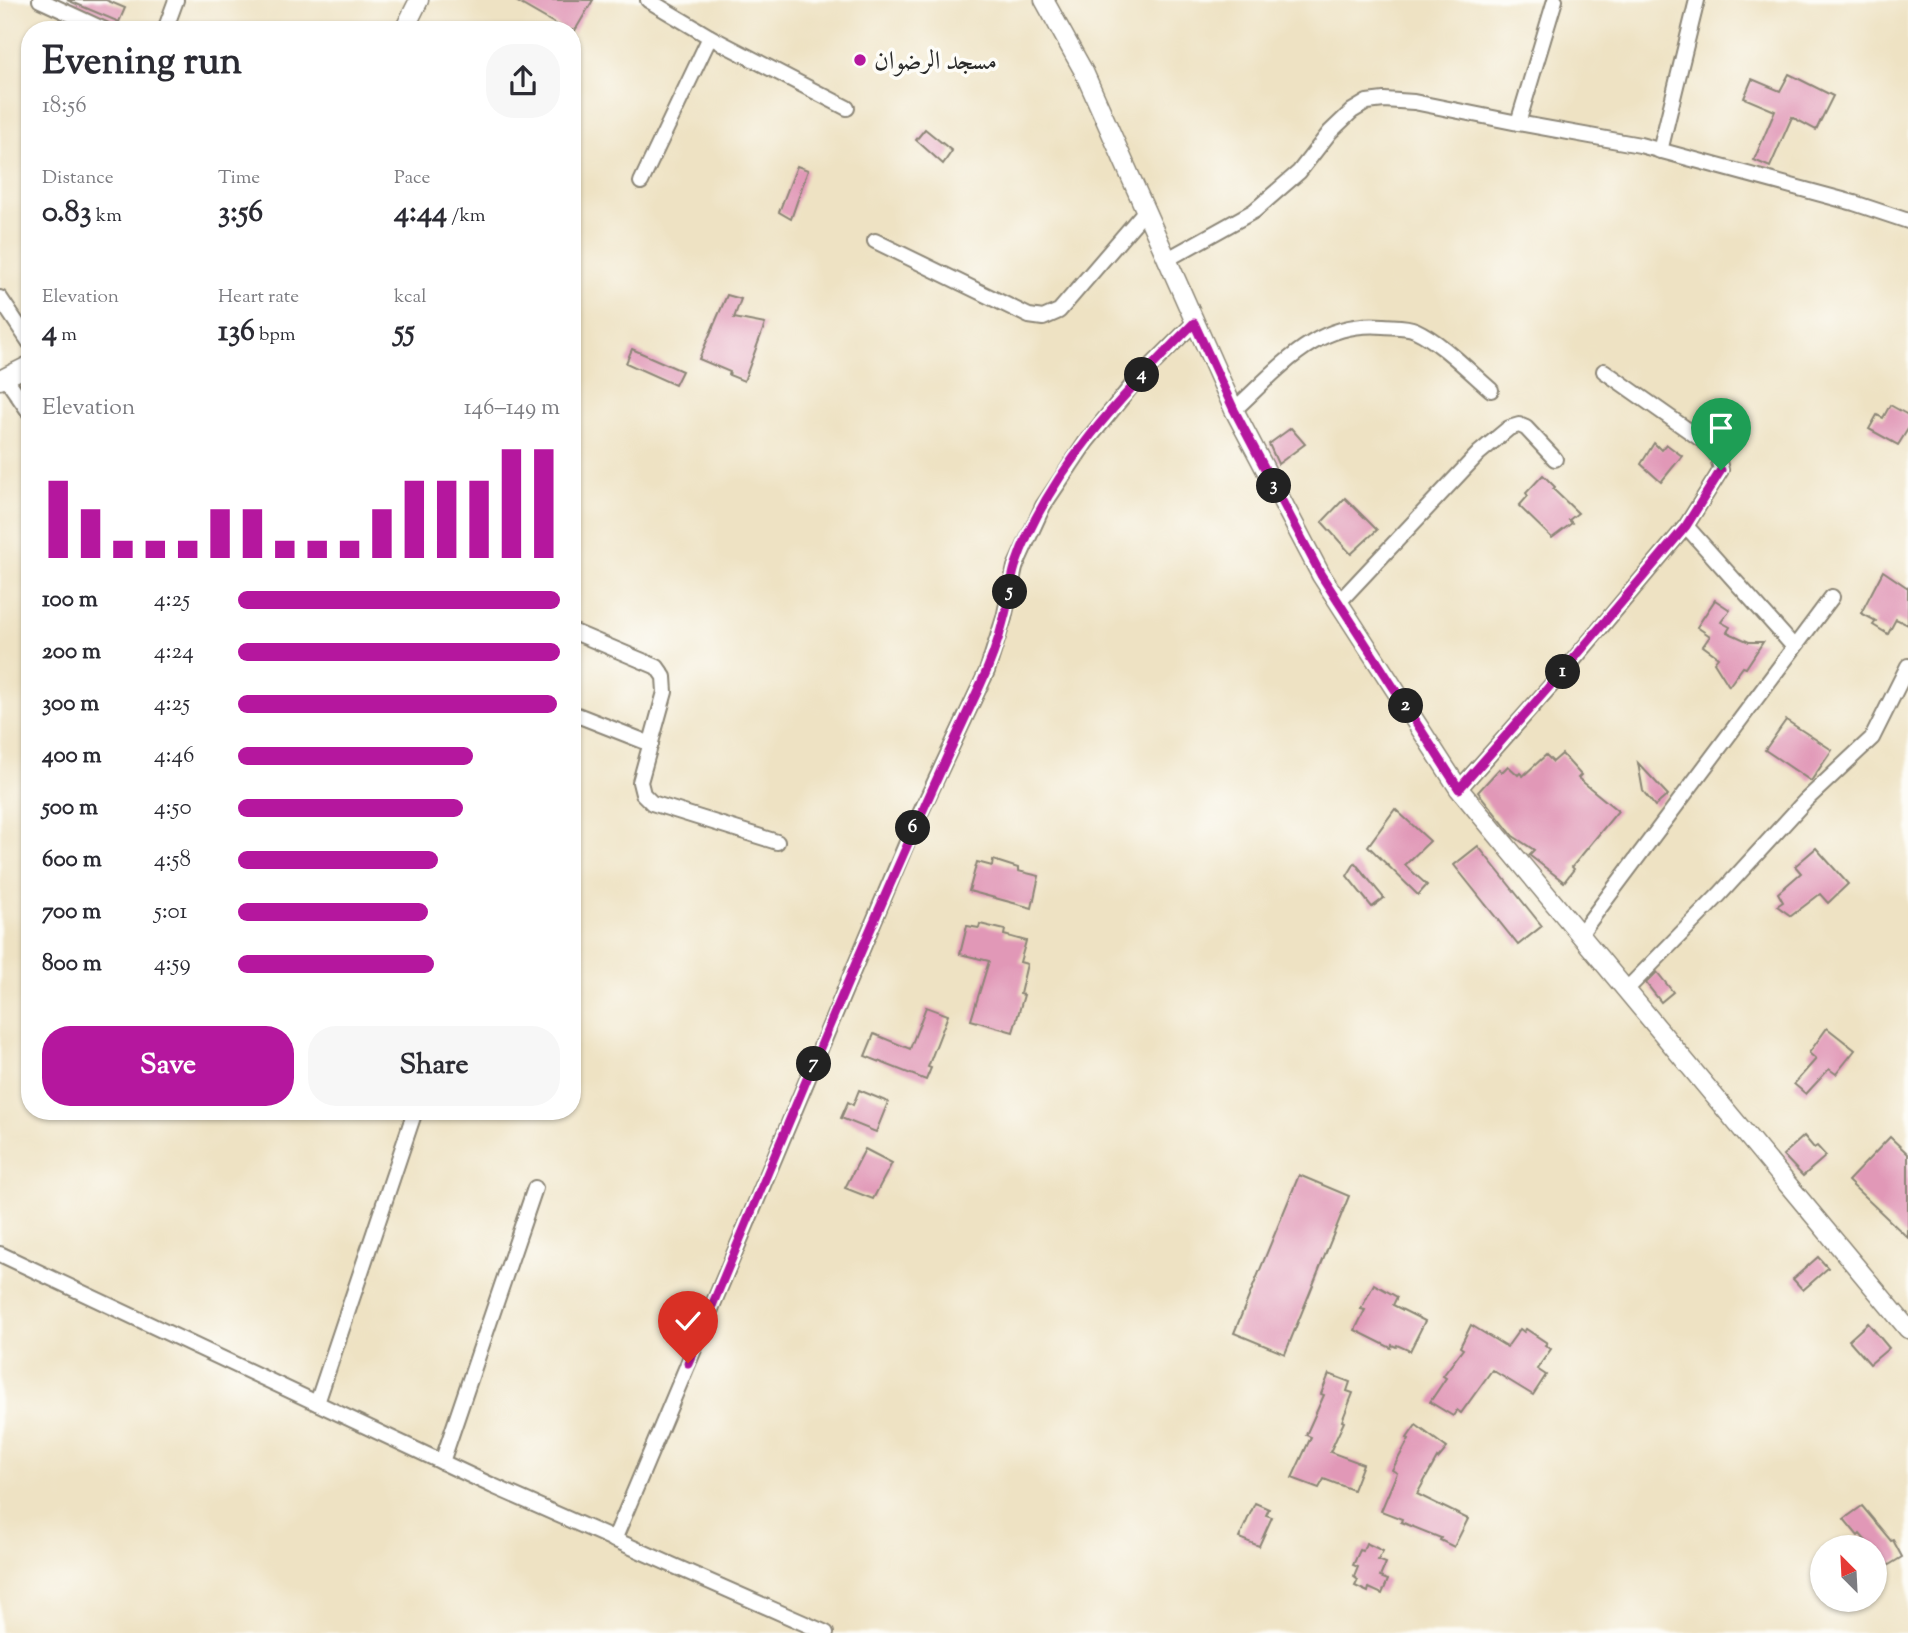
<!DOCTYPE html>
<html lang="en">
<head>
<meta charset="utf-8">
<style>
  body { margin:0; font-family:"Sorts Mill Goudy",Amiri,serif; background:#f7f7f7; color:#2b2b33; height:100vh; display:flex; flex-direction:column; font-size:26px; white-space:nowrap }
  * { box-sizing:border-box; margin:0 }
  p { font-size:23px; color:#7c7c81 }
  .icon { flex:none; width:38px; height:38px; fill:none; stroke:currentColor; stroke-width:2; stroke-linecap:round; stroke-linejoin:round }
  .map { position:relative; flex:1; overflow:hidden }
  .drawer { position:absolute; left:21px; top:21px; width:560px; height:1099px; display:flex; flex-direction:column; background:#fff; border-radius:28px; box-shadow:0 2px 5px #0004 }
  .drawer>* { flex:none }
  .needle { width:46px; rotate:336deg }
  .tools { position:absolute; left:1810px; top:1535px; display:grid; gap:14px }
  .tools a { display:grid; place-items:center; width:77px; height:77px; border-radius:50%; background:#fff; box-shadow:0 2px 5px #0004; font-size:35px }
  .pin { position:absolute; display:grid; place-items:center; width:60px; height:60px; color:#fff; margin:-72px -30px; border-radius:50% 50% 50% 0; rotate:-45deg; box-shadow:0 0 7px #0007 }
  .pin .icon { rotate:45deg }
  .km { position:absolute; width:35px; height:35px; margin:-18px; border-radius:50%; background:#222; color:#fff; font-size:19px; line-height:35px; text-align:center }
  .round { display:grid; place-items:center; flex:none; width:74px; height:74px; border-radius:28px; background:#f7f7f7 }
  .head { display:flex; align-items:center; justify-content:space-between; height:119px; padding:0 21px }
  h1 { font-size:38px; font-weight:700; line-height:52px }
  .stats { display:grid; grid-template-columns:repeat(3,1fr); gap:10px; height:119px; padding:7px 21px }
  .stats div { display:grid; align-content:center }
  .stats b { font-size:30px; font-weight:700 }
  .stats small { font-size:19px; font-weight:400 }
  .stats p { font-size:19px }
  .chart { height:196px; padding:14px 21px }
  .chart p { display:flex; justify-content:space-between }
  .chart svg { width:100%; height:126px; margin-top:7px; stroke:#b5179e; stroke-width:6 }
  .button { display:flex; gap:14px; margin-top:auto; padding:14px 21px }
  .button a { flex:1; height:80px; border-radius:28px; background:#b5179e; color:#fff; font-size:28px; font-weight:700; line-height:80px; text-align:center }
  .button a+a { background:#f7f7f7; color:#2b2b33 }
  ul { padding:0 21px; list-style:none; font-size:23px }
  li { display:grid; grid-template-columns:112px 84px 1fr; align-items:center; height:52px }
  li i { height:18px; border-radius:9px; background:#b5179e }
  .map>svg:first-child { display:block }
  .building { fill:#e198b7 }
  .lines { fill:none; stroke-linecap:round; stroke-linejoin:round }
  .minor-casing { stroke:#8c8677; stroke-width:18 }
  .tertiary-casing { stroke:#8c8677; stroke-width:21 }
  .minor { stroke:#fff; stroke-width:14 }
  .tertiary { stroke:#fff; stroke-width:18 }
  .route-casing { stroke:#fff; stroke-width:14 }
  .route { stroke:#b5179e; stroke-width:9 }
  .poi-dot { fill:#b5179e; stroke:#fdfcf7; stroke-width:2.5 }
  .labels { text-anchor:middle; stroke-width:7; stroke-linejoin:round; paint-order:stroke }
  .poi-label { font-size:26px; fill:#2b2b2b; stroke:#fdfcf7; text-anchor:start }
</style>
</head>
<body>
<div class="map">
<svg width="1908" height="1633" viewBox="0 0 1908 1633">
  <rect width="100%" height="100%" fill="#fdfcf7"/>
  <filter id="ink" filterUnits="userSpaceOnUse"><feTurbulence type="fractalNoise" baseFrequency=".0143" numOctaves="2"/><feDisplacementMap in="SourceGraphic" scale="14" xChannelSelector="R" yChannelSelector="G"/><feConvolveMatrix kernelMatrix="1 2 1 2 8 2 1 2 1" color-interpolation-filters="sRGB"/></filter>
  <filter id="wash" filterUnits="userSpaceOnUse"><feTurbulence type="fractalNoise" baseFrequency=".00686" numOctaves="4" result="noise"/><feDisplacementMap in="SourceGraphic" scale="28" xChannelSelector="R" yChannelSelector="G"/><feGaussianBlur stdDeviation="1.57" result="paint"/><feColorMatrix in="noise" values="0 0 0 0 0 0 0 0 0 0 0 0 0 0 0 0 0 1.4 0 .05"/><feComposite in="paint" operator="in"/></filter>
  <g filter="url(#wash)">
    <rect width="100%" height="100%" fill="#eee2c3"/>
    <g id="blocks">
      <g class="building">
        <polygon points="67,0 106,0 125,8 119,22"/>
        <polygon points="514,0 593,0 573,34 572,30 566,30"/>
        <polygon points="1789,74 1833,96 1816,130 1792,117 1770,167 1754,160 1775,111 1744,98 1752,79 1780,91"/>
        <polygon points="925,129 952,151 943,164 916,140"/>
        <polygon points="797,166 808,170 791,219 779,212"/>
        <polygon points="727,295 741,299 734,318 765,324 744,381 729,375 730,372 699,359"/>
        <polygon points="632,349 682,371 675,385 626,363"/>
        <polygon points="1890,405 1908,415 1908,429 1898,445 1869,429 1877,415 1883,418"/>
        <polygon points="1291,428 1305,444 1278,464 1269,444"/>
        <polygon points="1654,443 1661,450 1666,444 1682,456 1661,482 1641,464"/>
        <polygon points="1543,475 1555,487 1553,489 1578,513 1569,520 1572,523 1552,538 1519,506 1528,496 1526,493"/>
        <polygon points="1345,498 1377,530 1351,554 1322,522"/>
        <polygon points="1883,571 1908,588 1908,625 1896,619 1888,634 1873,625 1876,621 1861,613"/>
        <polygon points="1715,600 1730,610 1721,622 1730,627 1727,632 1749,642 1763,642 1746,668 1743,667 1729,686 1714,662 1718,657 1703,646 1710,636 1697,627"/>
        <polygon points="1786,720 1832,750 1811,781 1765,750"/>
        <polygon points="1562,754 1581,775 1578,778 1618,811 1572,867 1574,869 1564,882 1529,855 1534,850 1513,836 1478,792 1499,769 1502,772 1508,766 1518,775 1520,773 1523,776 1546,755 1553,762"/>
        <polygon points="1638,763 1668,795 1655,806 1643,791"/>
        <polygon points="1395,809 1430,841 1405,865 1427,885 1418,895 1368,846"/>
        <polygon points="1478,846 1542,926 1518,945 1454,865"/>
        <polygon points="1816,848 1848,884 1828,903 1820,894 1791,916 1777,906 1783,902 1778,893 1801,873 1795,866"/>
        <polygon points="993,860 1018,868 1018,871 1039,876 1032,908 969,891 977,862 992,866"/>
        <polygon points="1355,863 1384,898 1372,907 1347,876"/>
        <polygon points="980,924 1005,930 1004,935 1026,941 1020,962 1027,964 1020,994 1024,995 1013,1032 971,1020 989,961 960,954 967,926 979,928"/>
        <polygon points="1657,972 1673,992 1661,1002 1646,983"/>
        <polygon points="926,1007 948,1015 928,1067 931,1068 926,1080 865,1056 874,1034 910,1049"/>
        <polygon points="1827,1028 1855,1050 1836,1074 1829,1069 1806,1094 1794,1084 1816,1059 1809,1053"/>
        <polygon points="859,1090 888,1102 876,1132 841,1118 848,1102 853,1105"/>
        <polygon points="1804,1136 1814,1148 1817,1146 1826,1156 1803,1176 1783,1155"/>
        <polygon points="1890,1137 1908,1154 1908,1238 1848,1181"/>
        <polygon points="865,1149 892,1163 873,1199 845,1188"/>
        <polygon points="1299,1175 1349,1196 1285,1354 1234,1333"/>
        <polygon points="1818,1257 1828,1268 1803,1290 1793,1279"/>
        <polygon points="1374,1284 1397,1297 1393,1305 1425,1321 1410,1351 1397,1345 1396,1347 1392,1345 1391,1348 1355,1330 1365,1310 1361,1309"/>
        <polygon points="1868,1323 1889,1348 1870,1364 1849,1340"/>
        <polygon points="1471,1325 1507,1347 1520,1329 1524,1332 1526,1329 1547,1343 1545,1345 1551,1349 1537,1369 1546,1375 1533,1395 1492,1370 1461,1413 1457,1410 1453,1416 1430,1402 1446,1378 1443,1376 1463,1349 1460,1347"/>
        <polygon points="1329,1374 1350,1382 1347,1391 1353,1393 1342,1421 1344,1422 1330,1452 1363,1464 1353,1490 1324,1479 1319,1488 1292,1478 1311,1437 1306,1435 1324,1395 1321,1394"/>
        <polygon points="1416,1425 1447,1448 1438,1459 1437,1458 1417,1494 1468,1519 1454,1547 1440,1540 1441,1538 1401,1522 1402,1519 1381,1511 1397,1473 1392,1470 1409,1439 1407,1438"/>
        <polygon points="1255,1503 1269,1509 1266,1515 1272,1517 1259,1546 1239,1538"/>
        <polygon points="1862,1506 1891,1541 1893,1540 1902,1557 1874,1574 1874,1547 1871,1547 1860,1534 1858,1536 1844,1519"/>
        <polygon points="1366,1543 1383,1551 1378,1560 1386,1563 1380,1577 1388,1580 1382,1594 1369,1588 1368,1592 1355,1586 1358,1580 1354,1577 1358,1567 1353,1565 1360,1550 1363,1551"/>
      </g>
    </g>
  </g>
  <g filter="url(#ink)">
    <use href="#blocks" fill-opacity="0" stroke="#8c8677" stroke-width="2"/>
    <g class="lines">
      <defs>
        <g id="minor">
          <polyline points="40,0 105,30"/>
          <polyline points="648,0 710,37 847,108"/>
          <polyline points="165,30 176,0"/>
          <polyline points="1518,123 1555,0"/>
          <polyline points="1660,151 1697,0"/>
          <polyline points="641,182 710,37"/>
          <polyline points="875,241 1029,316 1043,318 1059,311 1145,211"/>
          <polyline points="1166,260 1254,211 1299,172 1330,132 1352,111 1367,102 1384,100 1414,102 1518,123 1640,145 1854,203 1908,221"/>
          <polyline points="0,298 30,343"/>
          <polyline points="5,377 30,413"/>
          <path d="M1234 410C1279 369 1316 320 1383 326 1393 327 1406 326 1415 330 1441 342 1469 371 1491 390"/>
          <polyline points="1686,526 1794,647"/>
          <polyline points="1339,602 1479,453 1509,428 1519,425 1526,428 1555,459"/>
          <polyline points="572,631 657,667 664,677 665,692 640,782 643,794 652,803 777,842"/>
          <polyline points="572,713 651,744"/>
          <polyline points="1459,789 1571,663 1686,526 1721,470 1718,457 1709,445 1604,371"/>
          <polyline points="1580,934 1832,597"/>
          <polyline points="1626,990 1720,894 1805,801 1872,738 1908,666"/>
          <polyline points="0,1254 493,1486 826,1633"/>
          <polyline points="317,1403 415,1111"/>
          <polyline points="442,1462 535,1188"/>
          <polyline points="614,1540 910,835 987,671 1004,618 1015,567 1043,506 1086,442 1134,383 1194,323"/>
        </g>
        <g id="tertiary">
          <polyline points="1044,0 1084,72 1234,410 1321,575 1459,789 1908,1329"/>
          <polyline points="404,30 419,0"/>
          <polyline points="0,380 30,365"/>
        </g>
      </defs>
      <use href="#minor" class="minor-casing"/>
      <use href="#tertiary" class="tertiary-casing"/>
      <use href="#minor" class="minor"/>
      <use href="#tertiary" class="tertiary"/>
    </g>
  </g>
  <g class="lines" filter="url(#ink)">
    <defs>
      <path id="route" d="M688 1363C783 1138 874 911 978 690 989 667 998 643 1004 618 1009 602 1010 583 1015 567 1046 473 1126 391 1194 323L1234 410 1321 575 1459 789 1570 663 1686 526 1721 470"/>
    </defs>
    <use href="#route" class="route-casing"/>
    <use href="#route" class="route"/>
  </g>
  <circle class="poi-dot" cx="860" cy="60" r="7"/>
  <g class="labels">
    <g class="poi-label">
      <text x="874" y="69">مسجد الرضوان</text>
    </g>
  </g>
</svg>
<div class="tools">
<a><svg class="needle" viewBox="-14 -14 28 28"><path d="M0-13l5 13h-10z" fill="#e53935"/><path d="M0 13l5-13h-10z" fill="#7c7c81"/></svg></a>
</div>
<div class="pin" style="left:1721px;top:470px;background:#1e9e55"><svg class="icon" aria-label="arrive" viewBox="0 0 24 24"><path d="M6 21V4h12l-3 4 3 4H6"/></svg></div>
<div class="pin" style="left:688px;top:1363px;background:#d93025"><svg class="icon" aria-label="check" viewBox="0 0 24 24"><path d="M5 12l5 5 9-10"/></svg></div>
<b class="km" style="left:1563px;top:672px">1</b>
<b class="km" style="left:1406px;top:706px">2</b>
<b class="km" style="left:1274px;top:486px">3</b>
<b class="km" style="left:1142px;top:375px">4</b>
<b class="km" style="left:1010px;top:592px">5</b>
<b class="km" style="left:913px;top:828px">6</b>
<b class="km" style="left:814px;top:1064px">7</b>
<section class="drawer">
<div class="head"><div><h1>Evening run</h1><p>18:56</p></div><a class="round"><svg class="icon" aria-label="share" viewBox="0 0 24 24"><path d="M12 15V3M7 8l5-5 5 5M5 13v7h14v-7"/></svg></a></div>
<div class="stats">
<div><p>Distance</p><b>0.83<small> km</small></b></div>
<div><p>Time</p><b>3:56</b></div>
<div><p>Pace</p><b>4:44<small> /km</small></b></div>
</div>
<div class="stats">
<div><p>Elevation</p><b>4<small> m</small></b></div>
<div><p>Heart rate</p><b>136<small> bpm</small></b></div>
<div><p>kcal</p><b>55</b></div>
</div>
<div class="chart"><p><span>Elevation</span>146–149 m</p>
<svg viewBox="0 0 160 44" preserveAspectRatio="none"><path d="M5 44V17M15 44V27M25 44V38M35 44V38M45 44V38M55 44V27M65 44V27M75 44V38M85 44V38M95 44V38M105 44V27M115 44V17M125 44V17M135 44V17M145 44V6M155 44V6"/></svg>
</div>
<ul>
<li><b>100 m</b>4:25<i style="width:100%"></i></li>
<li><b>200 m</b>4:24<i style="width:100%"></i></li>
<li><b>300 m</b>4:25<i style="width:99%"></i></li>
<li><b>400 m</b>4:46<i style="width:73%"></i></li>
<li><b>500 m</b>4:50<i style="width:70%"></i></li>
<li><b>600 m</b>4:58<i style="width:62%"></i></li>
<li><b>700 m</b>5:01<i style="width:59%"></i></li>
<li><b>800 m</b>4:59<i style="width:61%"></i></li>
</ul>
<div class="button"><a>Save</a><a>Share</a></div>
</section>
</div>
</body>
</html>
